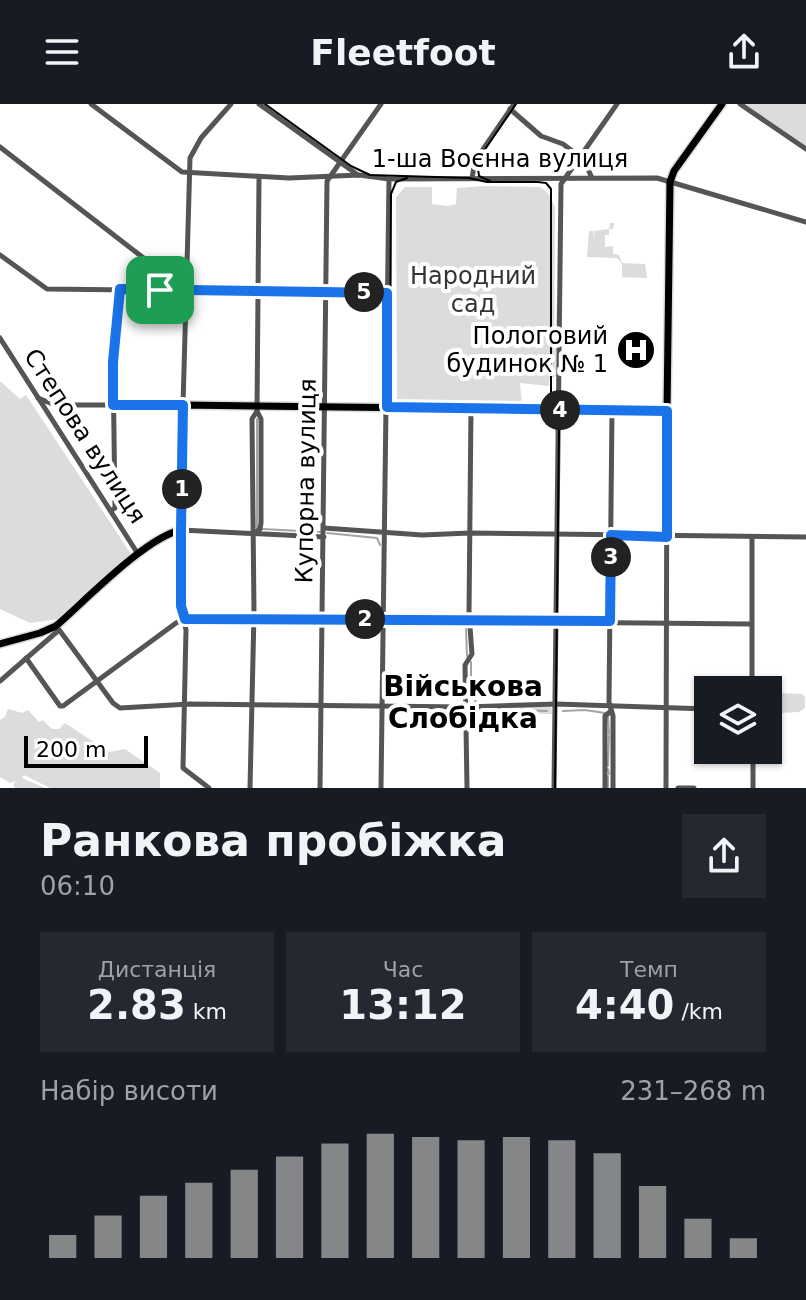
<!DOCTYPE html>
<html lang="uk">
<head>
<meta charset="utf-8">
<style>
  body { margin:0; font-family:"DejaVu Sans",sans-serif; background:#242831; color:#f1f3f6; height:100vh; display:flex; flex-direction:column; font-size:30px; white-space:nowrap }
  * { box-sizing:border-box; margin:0 }
  p { font-size:26px; color:#9ea1a6 }
  .icon { flex:none; width:44px; height:44px; fill:none; stroke:currentColor; stroke-width:2; stroke-linecap:round; stroke-linejoin:round }
  .map { position:relative; height:684px; overflow:hidden }
  .sheet { display:flex; flex-direction:column; background:#171b24; flex:1 }
  .sheet>* { flex:none }
  .buttons { position:absolute; left:694px; top:572px; display:grid; gap:16px }
  .buttons a { display:grid; place-items:center; width:88px; height:88px; border-radius:0px; background:#171b24; box-shadow:0 2px 6px #0004; font-size:40px }
  .scale { position:absolute; left:24px; bottom:20px; width:124px; box-sizing:border-box; padding-left:8px; border:4px solid #000; border-top:0; font-size:22px; line-height:28px; white-space:nowrap; color:#000; -webkit-text-stroke:6px #fff; paint-order:stroke }
  .pin { position:absolute; display:grid; place-items:center; width:68px; height:68px; color:#fff; margin:-34px; border-radius:16px; box-shadow:0 4px 12px #0006 }
  .km { position:absolute; width:40px; height:40px; margin:-20px; border-radius:50%; background:#222; color:#fff; font-size:22px; line-height:40px; text-align:center }
  .round { display:grid; place-items:center; flex:none; width:84px; height:84px; border-radius:0px; background:#242831 }
  .headline { display:flex; align-items:center; justify-content:space-between; height:136px; padding:0 40px }
  h1 { font-size:44px; font-weight:800; line-height:60px }
  .metrics { display:grid; grid-template-columns:repeat(3,1fr); gap:12px; height:136px; padding:8px 40px }
  .metrics div { display:grid; align-content:center; border-radius:0px; background:#242831; text-align:center }
  .metrics b { font-size:40px; font-weight:800 }
  .metrics small { font-size:22px; font-weight:400 }
  .metrics p { font-size:22px }
  .chart { height:224px; padding:16px 40px }
  .chart p { display:flex; justify-content:space-between }
  .chart svg { width:100%; height:144px; margin-top:8px; stroke:#858687; stroke-width:6 }
  header { display:flex; justify-content:space-between; align-items:center; height:104px; padding:0 40px; background:#171b24; font-size:36px; font-weight:800 }
  .map>svg:first-child { display:block }
  .green { fill:#dcdcdc }
  .lines { fill:none; stroke-linecap:round; stroke-linejoin:round }
  .stream { stroke:#a3a3a3; stroke-width:2 }
  .major-casing { stroke:#dbdbdb; stroke-width:10 }
  .minor { stroke:#555; stroke-width:5 }
  .major { stroke:#000; stroke-width:7 }
  .tram { stroke:#000; stroke-width:2 }
  .route-casing { stroke:#fff; stroke-width:16 }
  .route { stroke:#1a73e8; stroke-width:10 }
  .labels { text-anchor:middle; stroke-width:8; stroke-linejoin:round; paint-order:stroke }
  .street-label { font-size:24px; fill:#000; stroke:#fff }
  .park-label { font-size:24px; fill:#333; stroke:#fff }
  .poi-label { font-size:24px; fill:#000; stroke:#fff; text-anchor:end }
  .quarter-label { font-size:28px; font-weight:bold; fill:#000; stroke:#fff }
</style>
</head>
<body>
<header><svg class="icon" aria-label="menu" viewBox="0 0 24 24"><path d="M4 6h16M4 12h16M4 18h16"/></svg>Fleetfoot<svg class="icon" aria-label="share" viewBox="0 0 24 24"><path d="M12 15V3M7 8l5-5 5 5M5 13v7h14v-7"/></svg></header>
<div class="map">
<svg width="806" height="684" viewBox="0 0 806 684">
  <rect width="100%" height="100%" fill="#fff"/>
  <g class="green">
    <polygon points="743,0 806,0 806,42"/>
    <polygon points="484,82 540,83 548,89 555,103 554,263 557,194 556,272 549,275 549,282 520,279 522,302 479,302 476,300 483,299 470,296 466,300 397,299 396,93 405,83 432,83 432,100 448,102 456,100 457,84"/>
    <polygon points="610,119 614,119 613,125 609,125 609,131 605,131 605,143 613,142 613,150 619,151 622,159 645,160 647,174 622,173 622,160 617,154 587,153 589,127 593,127 595,138 594,127 609,125"/>
    <polygon points="0,277 20,295 26,291 131,450 59,515 30,519 0,505"/>
    <polygon points="776,589 802,590 805,593 805,604 799,608 780,609 780,622 770,622 769,592"/>
    <polygon points="488,602 551,603 552,610 469,609 469,604"/>
    <polygon points="8,605 22,609 28,606 39,618 43,616 52,625 59,625 65,619 109,648 125,645 160,669 160,684 50,684 24,671 22,674 45,684 15,684 13,681 16,677 10,679 0,673 0,616 5,613"/>
  </g>
  <g class="lines">
    <g class="stream">
      <polyline points="257,315 257,425"/>
      <polyline points="262,425 320,428"/>
      <polyline points="327,429 377,434 380,441"/>
      <polyline points="466,525 467,552"/>
      <polyline points="471,558 471,578 476,600"/>
      <polyline points="478,605 547,607"/>
      <polyline points="563,607 585,606 605,609"/>
      <polyline points="608,612 609,630"/>
      <polyline points="608,662 609,632"/>
      <polyline points="608,665 609,670"/>
      <polyline points="608,684 608,672"/>
    </g>
    <defs>
      <path id="major" d="M0 540 40 529 56 522C85 497 146 433 181 426L183 301 667 307 670 78 674 67 722 0"/>
    </defs>
    <use href="#major" class="major-casing"/>
    <g class="minor">
      <polyline points="91,0 182,68 289,74 359,71 389,75 657,74 806,118"/>
      <polyline points="259,0 358,71"/>
      <polyline points="740,0 806,45"/>
      <polyline points="510,5 541,32 563,40 579,52"/>
      <polyline points="0,43 150,159 159,174 160,186"/>
      <polyline points="585,48 585,58 591,72"/>
      <polyline points="472,74 475,57 514,0"/>
      <polyline points="0,151 47,185 387,189"/>
      <polyline points="0,234 138,450"/>
      <polyline points="38,294 55,301 183,301 190,54 201,34 231,0"/>
      <polyline points="612,306 609,598 613,612 613,684"/>
      <polyline points="112,406 115,404 113,258 120,186"/>
      <polyline points="324,424 422,431 470,429 806,433"/>
      <polyline points="255,429 260,425 261,419 261,315 257,307"/>
      <polyline points="60,527 113,599 120,604 190,600 467,603 556,600 708,605"/>
      <polyline points="26,554 60,602 63,602 176,519 185,515 750,520"/>
      <polyline points="0,577 59,526"/>
      <polyline points="752,586 752,433"/>
      <polyline points="209,684 183,664 186,526 181,502 181,426 324,433"/>
      <polyline points="250,684 254,509 252,315 257,307 259,73"/>
      <polyline points="320,684 327,77 381,0"/>
      <polyline points="381,684 389,75"/>
      <polyline points="467,684 465,561 472,550 469,510 471,304"/>
      <polyline points="554,684 561,80 617,0"/>
      <polyline points="605,684 605,612 611,607"/>
      <polyline points="666,684 667,307"/>
      <polyline points="678,684 694,684"/>
      <polyline points="753,684 753,646"/>
    </g>
    <use href="#major" class="major"/>
    <g class="tram">
      <polyline points="265,0 351,62 370,71 469,74 487,78 538,78 546,79 551,85 551,293 559,327 555,684"/>
      <polyline points="407,74 396,78 391,90 390,293 392,301 404,309 543,309 552,313 556,324"/>
      <polyline points="490,77 479,72 477,57 516,0"/>
    </g>
  </g>
  <g class="lines">
    <defs>
      <polygon id="route" points="120,185 387,189 387,303 667,307 667,433 611,431 610,517 185,515 181,502 181,426 183,301 113,301 113,258"/>
    </defs>
    <use href="#route" class="route-casing"/>
    <use href="#route" class="route"/>
  </g>
  <defs>
    <symbol id="hospital-disc" viewBox="-11 -11 22 22"><circle r="9.5" fill="#000" stroke="#fff"/><path d="M-5-5h3v3.5h4V-5h3V5h-3V1.5h-4V5h-3Z" fill="#fff"/></symbol>
  </defs>
  <g fill-rule="evenodd">
    <use href="#hospital-disc" x="614" y="224" width="44" height="44"/>
  </g>
  <g class="labels">
    <g class="street-label">
      <text x="500" y="63">1-ша Воєнна вулиця</text>
      <text transform="translate(85 332) rotate(57)" y="8">Степова вулиця</text>
      <text transform="translate(306 377) rotate(-89)" y="8">Купорна вулиця</text>
    </g>
    <g class="park-label">
      <text x="473" y="180">Народний<tspan x="473" dy="28">сад</tspan></text>
    </g>
    <g class="poi-label">
      <text x="608" y="240">Пологовий<tspan x="608" dy="28">будинок № 1</tspan></text>
    </g>
    <g class="quarter-label">
      <text x="463" y="592">Військова<tspan x="463" dy="32">Слобідка</tspan></text>
    </g>
  </g>
</svg>
<div class="buttons">
<a><svg class="icon" aria-label="layers" viewBox="0 0 24 24"><path d="M12 4l9 5-9 5-9-5zM3 14l9 5 9-5"/></svg></a>
</div>
<div class="scale">200 m</div>
<div class="pin" style="left:160px;top:186px;background:#1e9e55"><svg class="icon" aria-label="arrive" viewBox="0 0 24 24"><path d="M6 21V4h12l-3 4 3 4H6"/></svg></div>
<b class="km" style="left:182px;top:385px">1</b>
<b class="km" style="left:365px;top:515px">2</b>
<b class="km" style="left:611px;top:453px">3</b>
<b class="km" style="left:560px;top:306px">4</b>
<b class="km" style="left:364px;top:188px">5</b>
</div>
<section class="sheet">
<div class="headline"><div><h1>Ранкова пробіжка</h1><p>06:10</p></div><a class="round"><svg class="icon" aria-label="share" viewBox="0 0 24 24"><path d="M12 15V3M7 8l5-5 5 5M5 13v7h14v-7"/></svg></a></div>
<div class="metrics">
<div><p>Дистанція</p><b>2.83<small> km</small></b></div>
<div><p>Час</p><b>13:12</b></div>
<div><p>Темп</p><b>4:40<small> /km</small></b></div>
</div>
<div class="chart"><p><span>Набір висоти</span>231–268 m</p>
<svg viewBox="0 0 160 44" preserveAspectRatio="none"><path d="M5 44V37M15 44V31M25 44V25M35 44V21M45 44V17M55 44V13M65 44V9M75 44V6M85 44V7M95 44V8M105 44V7M115 44V8M125 44V12M135 44V22M145 44V32M155 44V38"/></svg>
</div>
</section>
</body>
</html>
